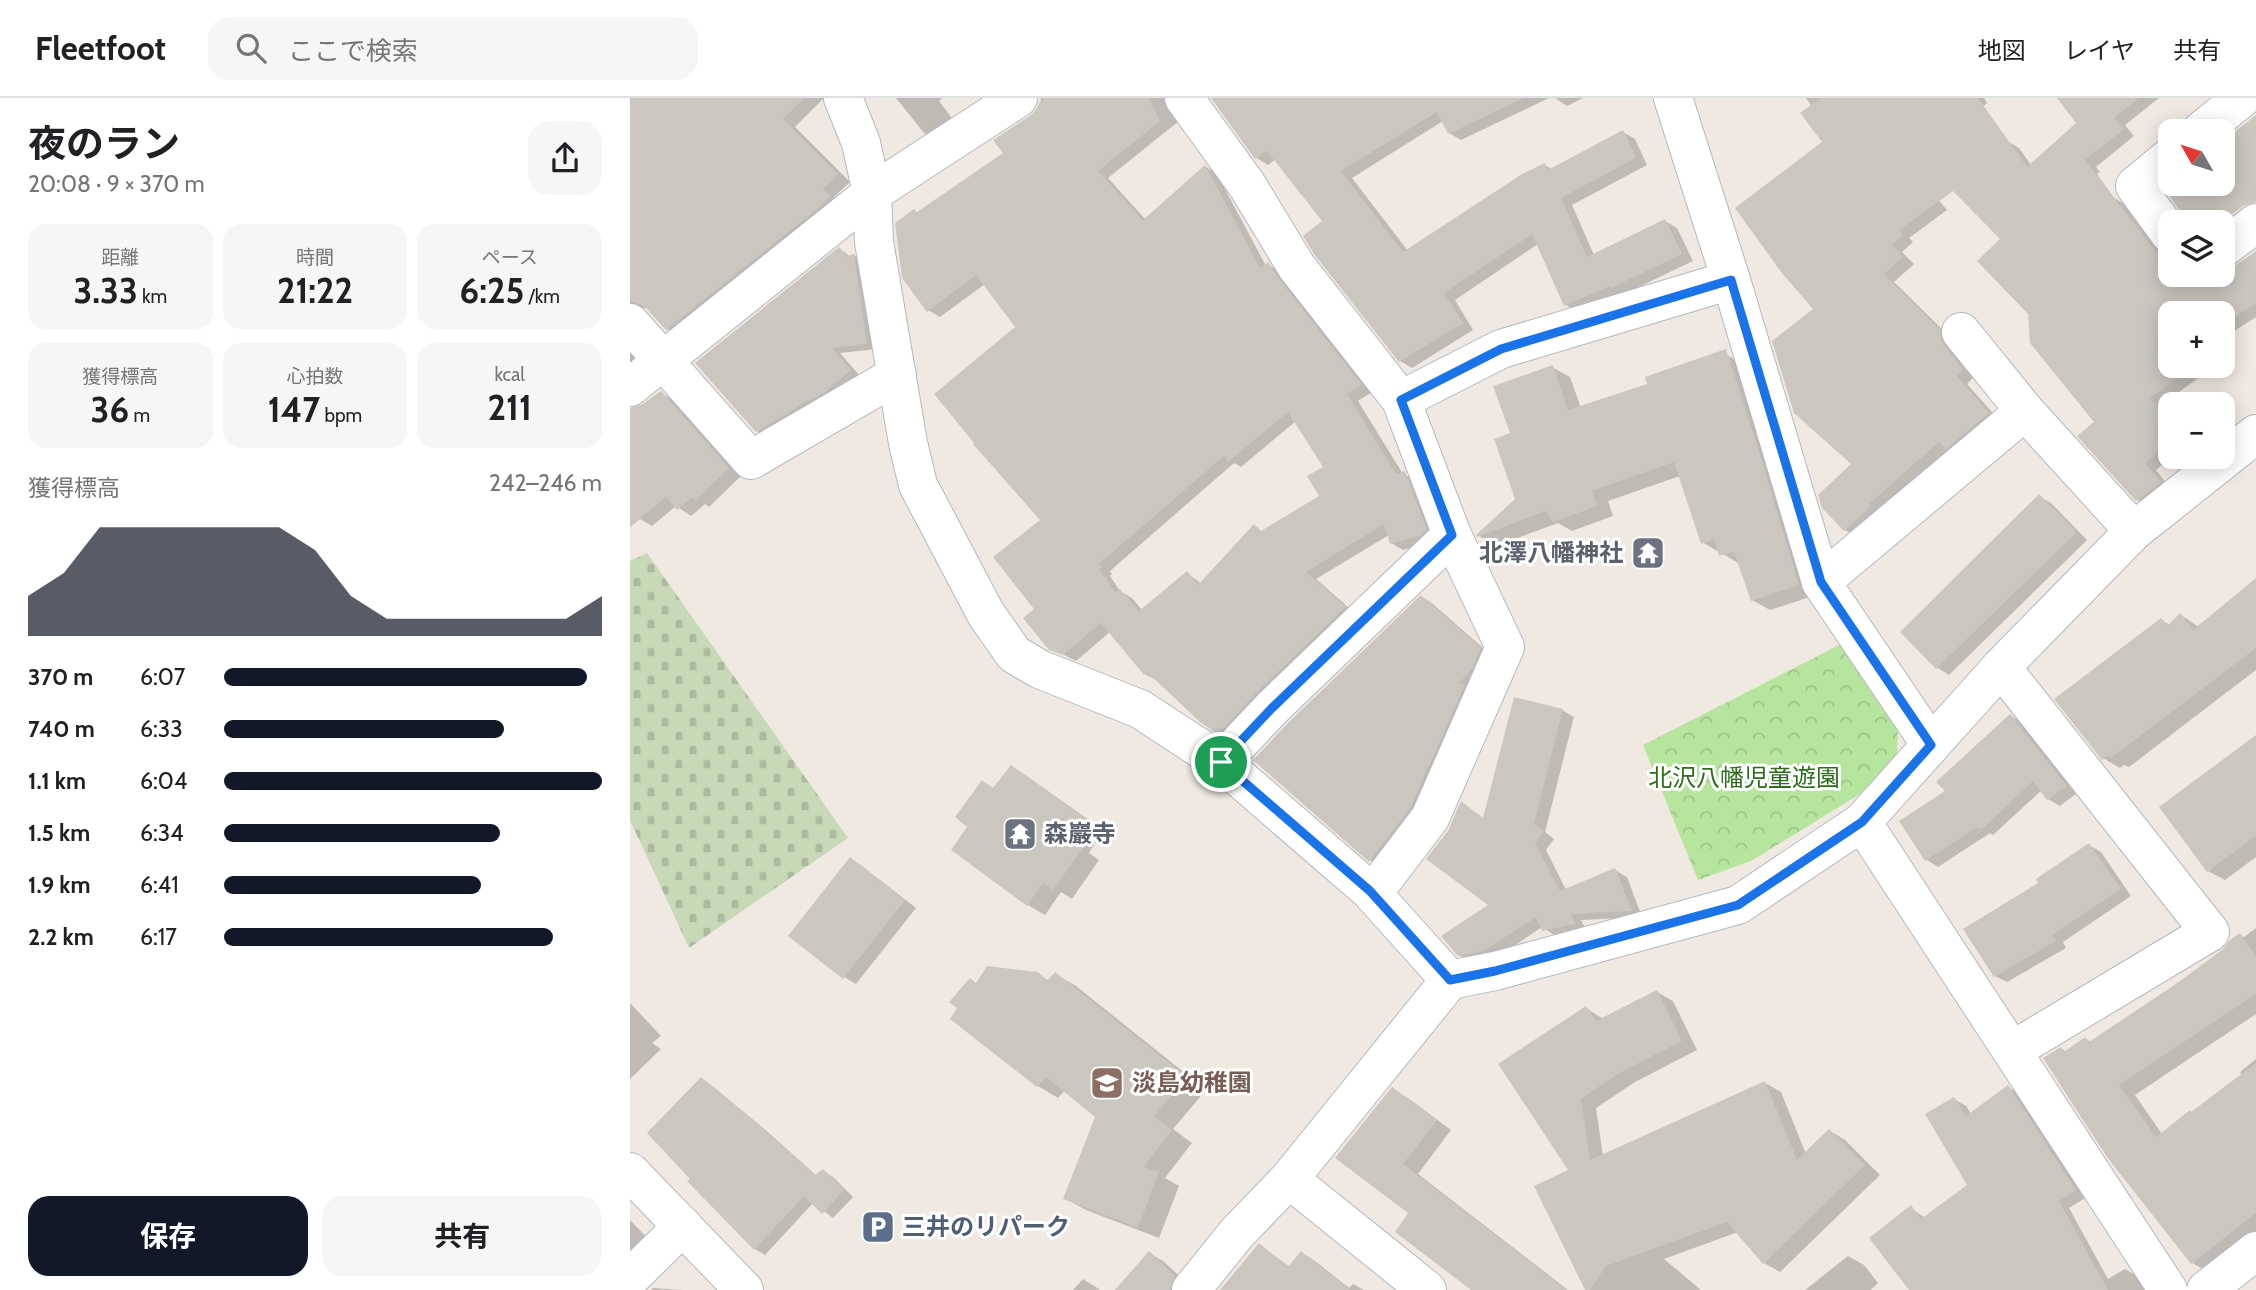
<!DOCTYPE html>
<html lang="ja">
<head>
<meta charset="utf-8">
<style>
  body { margin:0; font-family:Cabin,"Noto Sans JP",sans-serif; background:#f6f6f6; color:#202124; height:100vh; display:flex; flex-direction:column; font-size:26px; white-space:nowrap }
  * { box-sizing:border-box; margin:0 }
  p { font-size:23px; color:#757577 }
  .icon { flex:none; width:38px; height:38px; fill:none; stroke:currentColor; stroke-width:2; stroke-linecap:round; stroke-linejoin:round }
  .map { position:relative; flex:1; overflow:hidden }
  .side { display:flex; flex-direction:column; background:#fff; width:630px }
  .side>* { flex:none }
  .needle { width:46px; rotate:309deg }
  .tools { position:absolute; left:1528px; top:21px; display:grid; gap:14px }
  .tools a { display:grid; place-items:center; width:77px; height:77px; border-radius:14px; background:#fff; box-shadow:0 4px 18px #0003; font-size:35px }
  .pin { position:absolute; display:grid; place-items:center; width:60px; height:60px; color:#fff; margin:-30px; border:4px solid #fff; border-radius:50%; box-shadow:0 2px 7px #0007 }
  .round { display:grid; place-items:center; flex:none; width:74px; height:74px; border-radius:21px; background:#f6f6f6 }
  .overview { display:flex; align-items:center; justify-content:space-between; height:119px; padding:0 28px }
  h1 { font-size:38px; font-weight:700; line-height:52px }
  .metrics { display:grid; grid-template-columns:repeat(3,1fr); gap:10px; height:119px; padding:7px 28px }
  .metrics div { display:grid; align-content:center; border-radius:18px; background:#f6f6f6; text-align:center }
  .metrics b { font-size:35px; font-weight:700 }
  .metrics small { font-size:19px; font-weight:400 }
  .metrics p { font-size:19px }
  .chart { height:196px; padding:14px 28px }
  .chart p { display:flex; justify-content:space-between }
  .chart svg { width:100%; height:126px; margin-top:7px; fill:#111827; opacity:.7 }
  .cta { display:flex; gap:14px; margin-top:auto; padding:14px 28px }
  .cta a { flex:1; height:80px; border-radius:21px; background:#111827; color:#fff; font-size:28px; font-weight:700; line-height:80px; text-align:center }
  .cta a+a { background:#f6f6f6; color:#202124 }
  ul { padding:0 28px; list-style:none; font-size:23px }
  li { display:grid; grid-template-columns:112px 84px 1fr; align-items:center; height:52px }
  li i { height:18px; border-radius:9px; background:#111827 }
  header { display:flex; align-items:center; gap:42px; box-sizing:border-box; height:98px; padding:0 35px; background:#fff; border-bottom:2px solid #e0e0e0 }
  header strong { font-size:33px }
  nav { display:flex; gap:38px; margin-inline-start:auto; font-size:24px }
  .search { width:490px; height:63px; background:#f6f6f6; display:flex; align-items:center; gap:18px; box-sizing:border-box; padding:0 24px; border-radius:21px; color:#757577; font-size:26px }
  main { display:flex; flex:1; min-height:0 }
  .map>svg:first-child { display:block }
  .forest { fill:url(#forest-crowns) }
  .cemetery { fill:url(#cemetery-stones) }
  .shadow { fill:#0003; fill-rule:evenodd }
  .building { fill:#cbc7bf; fill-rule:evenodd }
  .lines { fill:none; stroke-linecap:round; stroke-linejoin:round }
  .minor-casing { stroke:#b4b7c1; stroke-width:40 }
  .minor { stroke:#fff; stroke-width:38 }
  .route-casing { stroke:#fff; stroke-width:14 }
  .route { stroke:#1a73e8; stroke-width:9 }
  .labels { text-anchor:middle; stroke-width:6; stroke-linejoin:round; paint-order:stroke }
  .worship-label { font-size:24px; font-weight:bold; fill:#5b616d; stroke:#fff; text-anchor:end }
  .park-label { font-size:24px; fill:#2c6e1b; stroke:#fff }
  .education-label { font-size:24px; font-weight:bold; fill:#785e54; stroke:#fff; text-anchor:start }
  .service-label { font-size:24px; font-weight:bold; fill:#4e5e75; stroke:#fff; text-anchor:start }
</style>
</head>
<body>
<header>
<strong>Fleetfoot</strong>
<div class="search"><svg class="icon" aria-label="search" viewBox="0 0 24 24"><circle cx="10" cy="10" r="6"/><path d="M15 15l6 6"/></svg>ここで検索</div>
<nav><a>地図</a><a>レイヤ</a><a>共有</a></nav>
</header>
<main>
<section class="side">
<div class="overview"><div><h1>夜のラン</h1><p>20:08 · 9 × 370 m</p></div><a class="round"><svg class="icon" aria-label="share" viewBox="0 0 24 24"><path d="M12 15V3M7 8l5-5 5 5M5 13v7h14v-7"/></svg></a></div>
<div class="metrics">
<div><p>距離</p><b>3.33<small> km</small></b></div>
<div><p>時間</p><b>21:22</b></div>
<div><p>ペース</p><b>6:25<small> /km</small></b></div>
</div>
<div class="metrics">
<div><p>獲得標高</p><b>36<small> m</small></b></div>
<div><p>心拍数</p><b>147<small> bpm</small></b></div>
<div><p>kcal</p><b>211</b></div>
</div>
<div class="chart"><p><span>獲得標高</span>242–246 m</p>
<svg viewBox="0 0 160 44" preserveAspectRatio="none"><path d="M0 44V30L10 22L20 6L30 6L40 6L50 6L60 6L70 6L80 14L90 30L100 38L110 38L120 38L130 38L140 38L150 38L160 30V44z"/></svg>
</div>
<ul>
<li><b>370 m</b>6:07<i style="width:96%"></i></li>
<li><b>740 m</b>6:33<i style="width:74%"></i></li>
<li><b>1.1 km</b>6:04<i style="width:100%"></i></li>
<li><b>1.5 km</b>6:34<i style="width:73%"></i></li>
<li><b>1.9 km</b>6:41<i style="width:68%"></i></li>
<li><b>2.2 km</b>6:17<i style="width:87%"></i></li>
</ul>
<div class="cta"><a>保存</a><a>共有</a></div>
</section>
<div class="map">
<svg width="1626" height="1192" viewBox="0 0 1626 1192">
  <defs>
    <pattern id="forest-crowns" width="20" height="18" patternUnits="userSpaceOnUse" patternTransform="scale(1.75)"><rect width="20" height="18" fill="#b6e59e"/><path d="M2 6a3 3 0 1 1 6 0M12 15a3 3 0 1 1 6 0" fill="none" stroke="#9dc588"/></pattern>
    <pattern id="cemetery-stones" width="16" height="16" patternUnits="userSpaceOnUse" patternTransform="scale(1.75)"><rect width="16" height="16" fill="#c8d9b8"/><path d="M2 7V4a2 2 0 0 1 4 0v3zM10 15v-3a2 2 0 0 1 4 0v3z" fill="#acbb9e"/></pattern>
  </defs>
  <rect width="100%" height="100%" fill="#efe9e1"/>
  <polygon class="forest" points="1223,540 1268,630 1267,657 1230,696 1121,763 1068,782 1013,647"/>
  <polygon class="cemetery" points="17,455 218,740 59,850 0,722 0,463"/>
  <g class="shadow">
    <polygon points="0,0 194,0 165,29 220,84 204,99 212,106 50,238 37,231 19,210 10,210 0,215"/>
    <polygon points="266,0 312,0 309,3 327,27 305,42 294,35"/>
    <path d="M411 0H545L549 23 478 80 516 122 576 69 587 76 636 168 638 167 650 173 742 294 728 303 773 376 786 382 807 439 802 444 773 452 761 445 759 437 686 481 726 516 600 641 589 634 526 582 515 576 480 534 446 563 421 550 407 511 412 423 388 229 355 186 310 219 298 212 289 115 376 55 409 10ZM666 323 695 370 691 399 633 434 624 429 572 486 557 475 512 512 502 500 490 493 480 478 482 476 480 473 604 365 611 369Z"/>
    <polygon points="583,0 919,0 831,42 819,35 813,23 722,80 778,153 915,67 923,72 993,34 1005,41 1017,67 942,107 964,157 1035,123 1047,130 1063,163 994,196 991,194 947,214 936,207 908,146 825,202 843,232 782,270 770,263 694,124 646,61 638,67 627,60"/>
    <polygon points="925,0 953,0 937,8"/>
    <polygon points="1176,0 1354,0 1357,5 1283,72 1317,112 1279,140 1283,144 1272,154 1284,166 1264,184 1321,240 1344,279 1337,286 1369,322 1328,356 1319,351 1249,413 1227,439 1215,432 1223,366 1186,211 1194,44 1182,9"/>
    <polygon points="1431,0 1529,0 1495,27 1504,38 1466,69 1470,74 1467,76 1484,100 1497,107 1538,160 1503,226 1583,177 1592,177 1626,154 1626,219 1592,241 1592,215 1540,215 1540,268 1585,268 1531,307 1540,318 1540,359 1542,359 1526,372 1541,391 1519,409 1508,402 1466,324 1400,215 1372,141 1377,43 1389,50 1401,67 1449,25"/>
    <polygon points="210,151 221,159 224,157 234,163 247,251 210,255 230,278 137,339 127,333"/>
    <polygon points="1592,250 1599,258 1592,263"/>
    <polygon points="0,253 13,268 0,278"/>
    <polygon points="1097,257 1114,267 1186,497 1140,512 1122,502 1110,466 1072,444 1050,378 978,403 983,418 942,433 928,425 866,448 849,438 887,401 882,336 922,269 940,279 951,310 1020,287"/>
    <polygon points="31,295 43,302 111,378 79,409 75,406 61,418 46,408 22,428 10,421 0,429 0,312 4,312"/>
    <polygon points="1410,399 1421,405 1457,442 1319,577 1308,570 1272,534"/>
    <polygon points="1626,482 1626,572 1499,669 1494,667 1490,670 1473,660 1531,522 1540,527 1551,517 1569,529"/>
    <polygon points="792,499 803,506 862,558 792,715 752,769 740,762"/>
    <polygon points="932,612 944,619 915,734 924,741 916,752 936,792 985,772 997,779 1012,819 951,822 956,832 926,838 912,829 867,859 841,864 829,857 861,807 819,734 832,706 855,721"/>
    <polygon points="1380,618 1392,624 1447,695 1430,708 1418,701 1412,692 1363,737 1360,735 1308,769 1297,762 1271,723 1317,694"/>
    <polygon points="1626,639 1626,759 1595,782 1578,773"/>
    <polygon points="381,669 398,679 473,732 459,755 469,762 442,801 431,794 415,817 398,807 364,691"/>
    <polygon points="1459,747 1471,754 1501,798 1433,844 1436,850 1377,884 1365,878 1413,784"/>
    <polygon points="221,761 232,768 286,810 226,886 214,879"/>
    <polygon points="1626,830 1626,916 1505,997 1532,1036 1612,978 1610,974 1626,961 1626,1137 1579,1174 1562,1165 1431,951 1437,954 1456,941 1462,944 1593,854 1610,837 1614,839"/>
    <polygon points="407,875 419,883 425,876 446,888 576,992 543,1031 562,1045 535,1080 549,1088 529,1140 456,1112 436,1101 467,1018 435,992 428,1000 408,988 323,920 347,886"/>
    <polygon points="1027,894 1043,903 1067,952 1005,984 966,1010 973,1058 1135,985 1151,994 1176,1056 1200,1033 1215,1042 1250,1077 1150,1174 1134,1165 1108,1134 1034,1161 1071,1192 957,1192 941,1073 956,910 973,921"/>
    <polygon points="0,905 31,938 22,945 31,951 0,981"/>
    <polygon points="81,987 132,1029 187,1078 193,1073 203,1079 223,1099 203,1120 183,1105 135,1157 125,1151 60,1083 62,1081"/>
    <polygon points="1378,989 1389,996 1457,1099 1439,1110 1478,1181 1495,1171 1507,1178 1516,1192 1282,1192 1281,1110 1295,1120 1340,1088 1324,1001 1336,1008 1341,1016"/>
    <polygon points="762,991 778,1000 821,1032 788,1076 938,1192 844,1192 781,1115 707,1060"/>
    <polygon points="0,1122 24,1147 0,1170"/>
    <polygon points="629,1147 660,1169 672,1155 685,1163 719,1190 723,1186 734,1192 592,1192"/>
    <polygon points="519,1155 533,1163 558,1186 555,1192 487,1192"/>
    <polygon points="1218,1158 1234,1167 1248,1185 1241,1192 1175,1192"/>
    <polygon points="453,1181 466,1189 470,1192 443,1192"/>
    <polygon points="23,1190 52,1192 21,1192"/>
  </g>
  <g class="building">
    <polygon points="0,0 174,0 153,21 208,76 193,91 200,98 190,109 36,232 16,210 8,205 0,204"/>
    <path d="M414 0H519L530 23 468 73 513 122 575 67 630 170 638 164 649 181 732 287 717 296 766 376 775 373 794 424 796 432 790 438 760 446 754 426 676 474 716 509 627 594 588 636 570 624 517 574 514 577 471 525 433 557 419 552 393 520 404 511 363 459 410 422 343 346 344 345 304 296 385 229 346 177 297 214 272 180 265 125 284 111 287 114 373 55 363 42 400 18 407 10 409 5ZM658 314 693 369 677 378 689 398 631 433 624 426 568 487 557 473 509 513 490 491 485 494 469 471 472 469 469 466 594 358 598 364Z"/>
    <polygon points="581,0 894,0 818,36 807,14 711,73 773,154 892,76 915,65 918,72 993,32 1006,60 931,100 957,159 1035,121 1052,156 981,190 980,188 934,208 902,136 814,195 833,225 769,264 684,156 673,138 692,123 637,53 625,61"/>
    <polygon points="1191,0 1348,0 1397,69 1446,25 1427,0 1509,0 1484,20 1494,31 1455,62 1522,149 1531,156 1540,157 1540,177 1592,177 1592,172 1605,168 1626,153 1626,205 1592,227 1592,215 1540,215 1540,263 1532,268 1565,268 1520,300 1540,324 1540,345 1515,365 1531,384 1506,403 1447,338 1464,324 1400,245 1398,216 1347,163 1370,141 1323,93 1269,132 1273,137 1262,147 1273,159 1254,176 1310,232 1310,238 1314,247 1333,272 1327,278 1359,315 1316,351 1309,344 1239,406 1241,408 1214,433 1192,410 1188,397 1221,366 1164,315 1142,243 1183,211 1151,174 1105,110 1192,44 1170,15"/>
    <polygon points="1626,17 1626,104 1613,108 1591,124 1558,124 1535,92 1542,86 1592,86 1592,44"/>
    <polygon points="209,149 218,159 224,155 237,246 202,250 221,272 195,294 176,304 175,303 165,311 126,334 65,265"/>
    <polygon points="1096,251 1127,347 1169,487 1121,503 1104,454 1089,458 1084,441 1071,446 1044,364 962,393 967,408 923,424 916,413 847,439 846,437 885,401 864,341 880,335 863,288 923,267 938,312 1017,286 1015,279"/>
    <polygon points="31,293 99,370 65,403 62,399 47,412 36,399 0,429 0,310 13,306"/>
    <polygon points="1409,396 1447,434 1306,571 1270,534"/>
    <polygon points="1626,480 1626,550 1481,660 1479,657 1472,662 1424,601 1531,520 1538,527 1550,515 1563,532"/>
    <polygon points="791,497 851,550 842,571 829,585 835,586 800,666 794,675 795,676 781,709 739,764 623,662 658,625"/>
    <polygon points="884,599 933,611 904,726 914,733 905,745 930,793 985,770 1002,813 941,816 946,826 912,833 906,819 854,853 828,858 811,838 858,807 796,761 818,733 831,703 853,720"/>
    <polygon points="1380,616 1437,688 1417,702 1403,683 1351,732 1348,729 1295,763 1269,723 1315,693 1306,684"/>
    <polygon points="1626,637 1626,738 1577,774 1529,709"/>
    <polygon points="381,667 456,721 443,743 453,750 423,792 413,785 397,808 321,752 337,729 325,719 352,682 363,690"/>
    <polygon points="1459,745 1491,791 1422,837 1426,843 1364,879 1333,831 1408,785 1406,781"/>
    <polygon points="220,759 275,802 213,881 158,838"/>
    <polygon points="1610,835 1626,858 1626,896 1489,987 1526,1039 1560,1012 1561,1014 1626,965 1626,1115 1561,1166 1477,1059 1413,960 1431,949 1434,954 1455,939 1459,944 1546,886 1592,852 1600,842"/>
    <polygon points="357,868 408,874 417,883 425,874 557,979 524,1018 542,1032 514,1069 529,1074 508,1130 433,1101 465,1019 416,979 407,989 320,921 327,910 319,904 340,880 346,885"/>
    <polygon points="1027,892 1052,943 989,975 951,1001 960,1062 1135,983 1167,1062 1199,1031 1235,1067 1133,1166 1097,1124 976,1168 960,1192 955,1192 904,1088 938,1072 868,966 956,908 966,923"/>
    <polygon points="71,979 122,1021 185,1077 193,1071 214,1092 192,1116 174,1098 124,1152 57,1083 60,1081 17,1035"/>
    <polygon points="1378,987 1446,1092 1429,1103 1478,1192 1279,1192 1239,1140 1281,1107 1291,1121 1337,1087 1295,1016 1324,999 1336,1018"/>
    <polygon points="762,989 807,1022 773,1066 937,1192 841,1192 765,1134 778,1115 705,1060"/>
    <polygon points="629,1145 658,1169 671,1153 720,1192 590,1192"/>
    <polygon points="519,1153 545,1177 540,1192 485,1192"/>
  </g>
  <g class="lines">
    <defs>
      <g id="minor">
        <polyline points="213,0 231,45 242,95 244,144 278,345 288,387 356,516 384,556 409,571 510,611 591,664 740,793 820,882 659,1081 607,1135 561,1192"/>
        <polyline points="554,0 617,87 666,168 771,302 822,437 875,549 800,720 743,795"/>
        <polyline points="1043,0 1101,182 1191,484 1301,647"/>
        <polyline points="1571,33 1612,0"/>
        <polyline points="1540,59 1505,88 1540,136"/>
        <polyline points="1592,151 1626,125"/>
        <polyline points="0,225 121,362 267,277"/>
        <polyline points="1331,234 1395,313"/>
        <polyline points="0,289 242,95 388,0"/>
        <polyline points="771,302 871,251 1101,182"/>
        <polyline points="1191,484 1395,313 1504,433"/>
        <polyline points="1371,569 1580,834 1383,952"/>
        <polyline points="591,664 642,610 822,437"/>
        <polyline points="1232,724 1538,1192"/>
        <polyline points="820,882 865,873 1108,807 1232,724 1371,569 1504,433 1626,336"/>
        <polyline points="0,1074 114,1192"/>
        <polyline points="659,1081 797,1192"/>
        <polyline points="0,1180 53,1128"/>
        <polyline points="1576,1192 1626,1153"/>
      </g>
    </defs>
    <use href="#minor" class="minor-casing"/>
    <use href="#minor" class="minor"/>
  </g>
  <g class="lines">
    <defs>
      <polygon id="route" points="1101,182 1191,484 1301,647 1232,724 1108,807 865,873 820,882 740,793 591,664 642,610 822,437 771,302 871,251"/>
    </defs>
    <use href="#route" class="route-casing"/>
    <use href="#route" class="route"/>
  </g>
  <defs>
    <symbol id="temple-square" viewBox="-11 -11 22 22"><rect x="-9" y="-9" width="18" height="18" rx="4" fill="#6b7280" stroke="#fff"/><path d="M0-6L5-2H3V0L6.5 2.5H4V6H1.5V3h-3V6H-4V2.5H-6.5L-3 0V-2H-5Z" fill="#fff"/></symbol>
    <symbol id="school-square" viewBox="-11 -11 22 22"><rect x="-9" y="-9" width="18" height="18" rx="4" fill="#8d6e63" stroke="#fff"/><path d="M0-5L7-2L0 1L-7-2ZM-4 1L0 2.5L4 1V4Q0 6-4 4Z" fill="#fff"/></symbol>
    <symbol id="parking-square" viewBox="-11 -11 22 22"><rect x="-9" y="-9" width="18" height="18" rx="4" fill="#5c6f8a" stroke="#fff"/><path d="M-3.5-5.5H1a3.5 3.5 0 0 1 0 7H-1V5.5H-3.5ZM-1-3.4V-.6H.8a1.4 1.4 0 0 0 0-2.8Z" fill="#fff"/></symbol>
  </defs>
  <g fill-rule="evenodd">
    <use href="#temple-square" x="999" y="436" width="38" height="38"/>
    <use href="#temple-square" x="371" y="717" width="38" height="38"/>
    <use href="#school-square" x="458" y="966" width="38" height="38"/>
    <use href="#parking-square" x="229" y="1110" width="38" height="38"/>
  </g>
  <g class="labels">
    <g class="worship-label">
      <text x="993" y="463">北澤八幡神社</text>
      <text x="414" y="744" text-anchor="start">森巖寺</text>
    </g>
    <g class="park-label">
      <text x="1114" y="688">北沢八幡児童遊園</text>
    </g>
    <g class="education-label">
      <text x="502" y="993">淡島幼稚園</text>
    </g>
    <g class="service-label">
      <text x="272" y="1137">三井のリパーク</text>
    </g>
  </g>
</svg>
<div class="tools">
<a><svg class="needle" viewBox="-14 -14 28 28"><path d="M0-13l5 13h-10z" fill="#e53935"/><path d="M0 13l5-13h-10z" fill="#757577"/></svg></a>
<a><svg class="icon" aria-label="layers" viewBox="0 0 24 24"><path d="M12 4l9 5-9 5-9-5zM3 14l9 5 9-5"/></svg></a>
<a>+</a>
<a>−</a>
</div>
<div class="pin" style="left:591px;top:664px;background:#1e9e55"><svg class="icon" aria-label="arrive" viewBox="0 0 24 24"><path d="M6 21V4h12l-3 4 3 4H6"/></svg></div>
</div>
</main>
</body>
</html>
